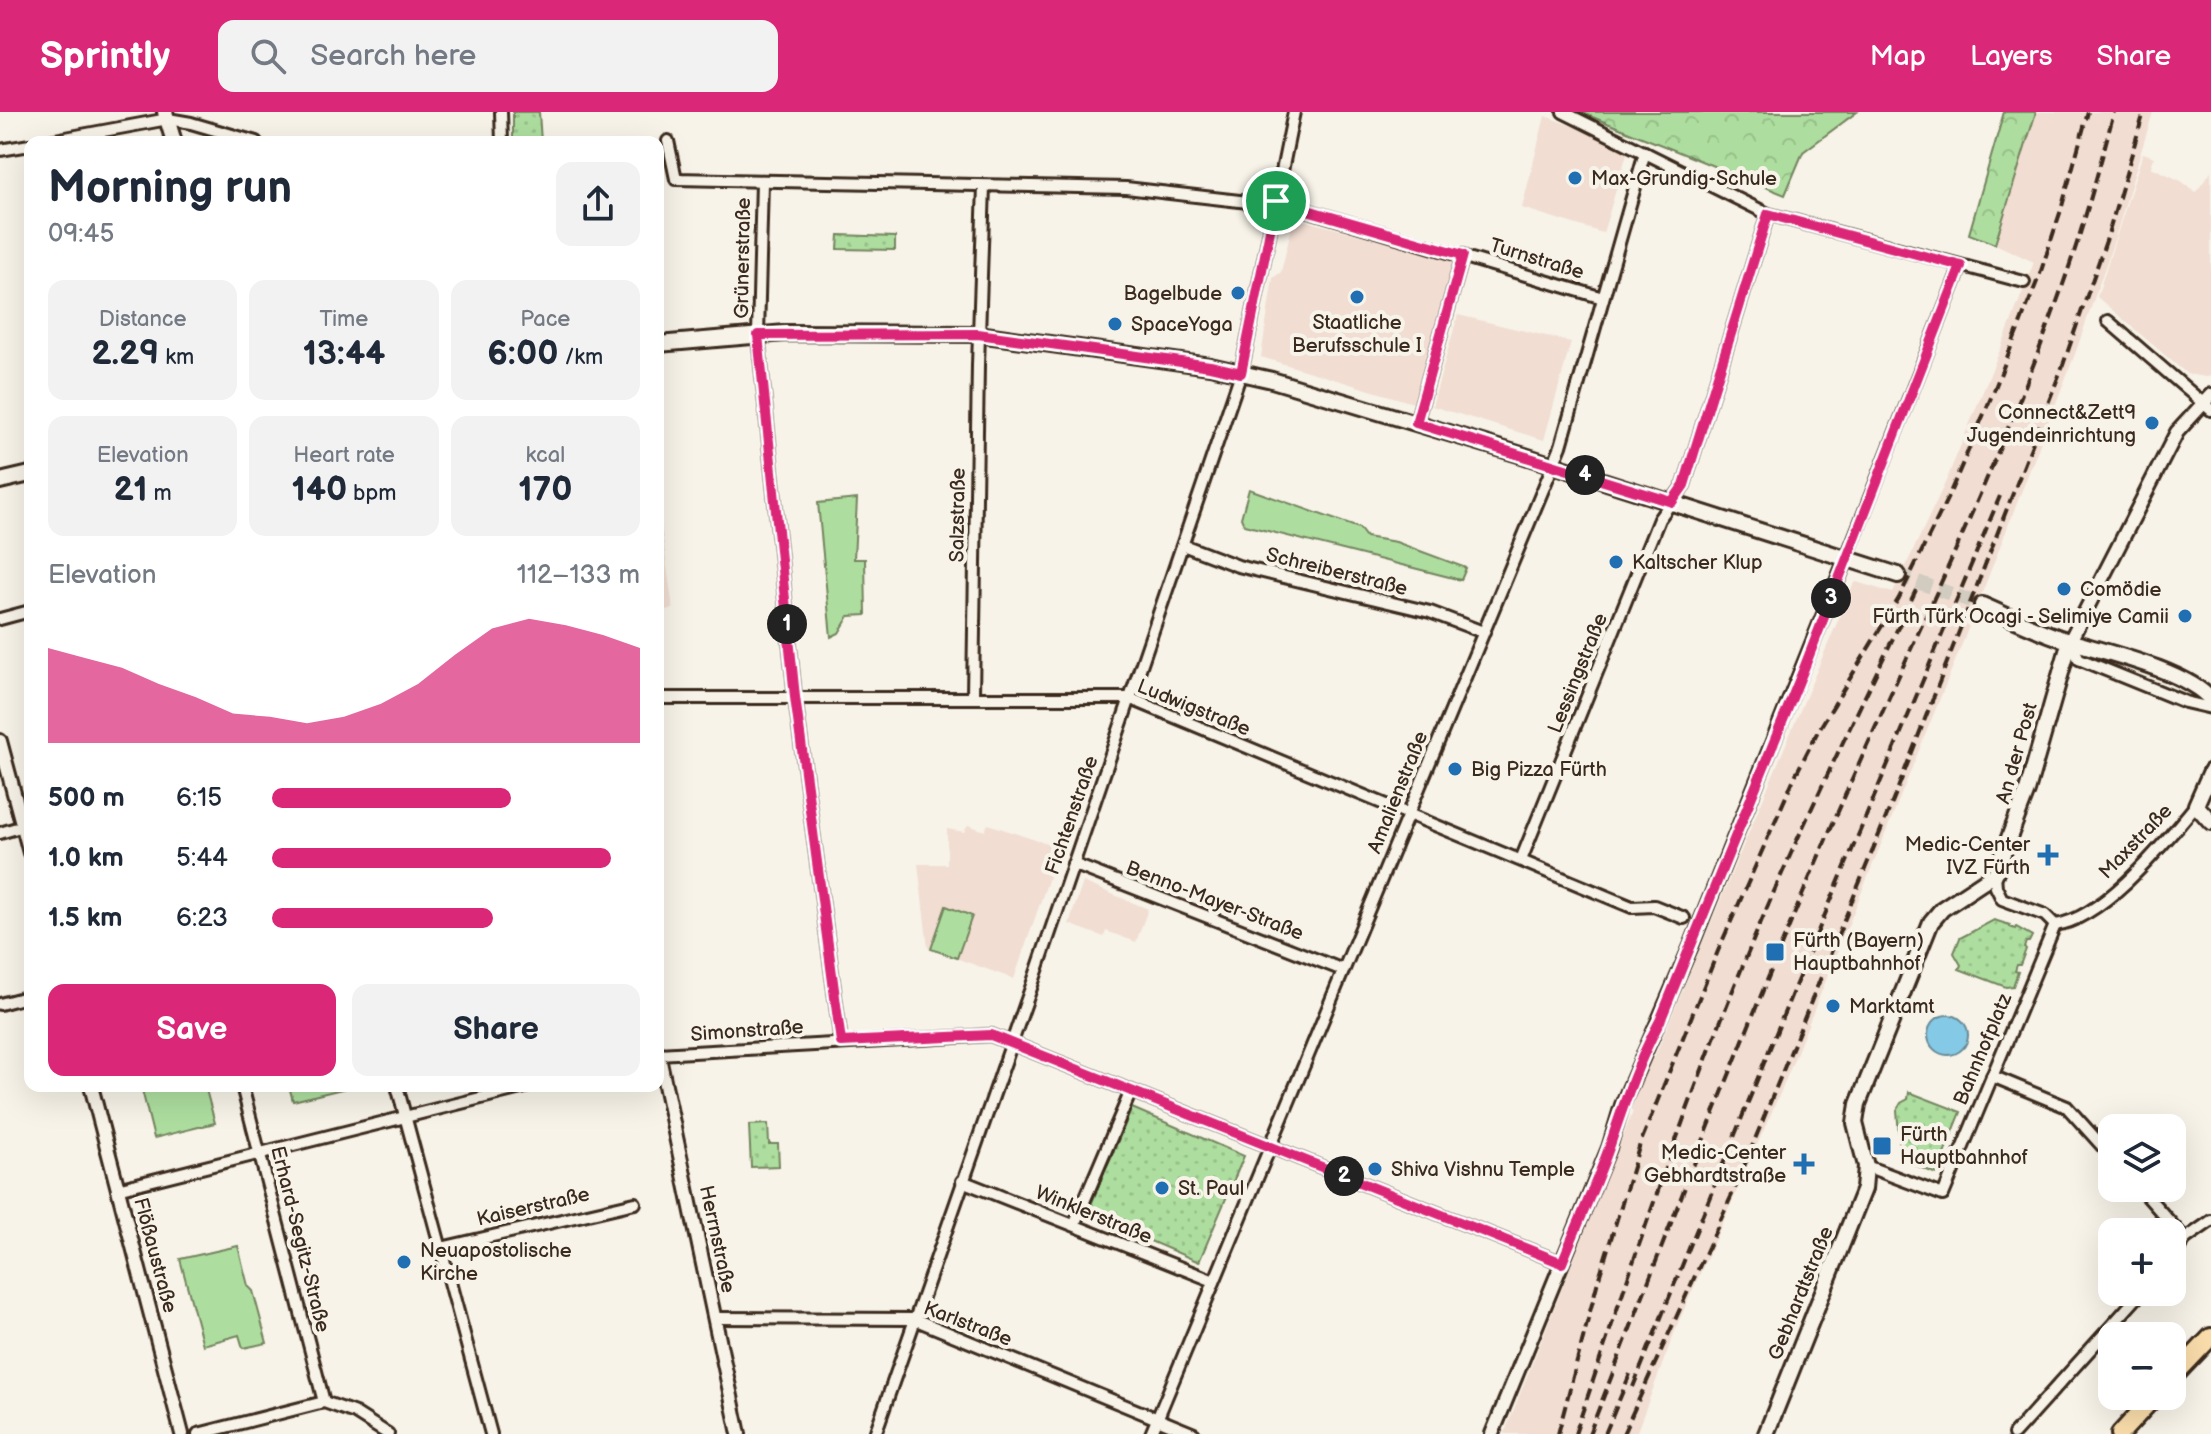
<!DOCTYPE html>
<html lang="en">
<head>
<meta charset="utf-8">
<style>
  body { margin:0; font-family:"Balsamiq Sans",sans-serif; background:#f2f2f3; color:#1f2937; height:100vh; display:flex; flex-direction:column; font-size:30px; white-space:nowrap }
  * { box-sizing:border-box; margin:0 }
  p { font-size:26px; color:#747a83 }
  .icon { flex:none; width:44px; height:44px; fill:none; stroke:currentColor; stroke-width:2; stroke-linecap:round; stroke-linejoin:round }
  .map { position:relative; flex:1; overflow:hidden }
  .sheet { position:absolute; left:24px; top:24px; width:640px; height:956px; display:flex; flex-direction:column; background:#fff; border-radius:16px; box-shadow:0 8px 32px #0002 }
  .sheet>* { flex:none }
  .tools { position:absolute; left:2098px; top:1002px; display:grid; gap:16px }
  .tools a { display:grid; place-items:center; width:88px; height:88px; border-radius:16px; background:#fff; box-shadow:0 8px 32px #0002; font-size:40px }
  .pin { position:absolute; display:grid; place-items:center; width:68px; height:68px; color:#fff; margin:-34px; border:4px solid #fff; border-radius:50%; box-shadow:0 2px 8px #0007 }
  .km { position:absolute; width:40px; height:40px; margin:-20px; border-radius:50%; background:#222; color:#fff; font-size:22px; line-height:40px; text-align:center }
  .round { display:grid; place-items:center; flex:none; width:84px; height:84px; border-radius:16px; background:#f2f2f3 }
  .head { display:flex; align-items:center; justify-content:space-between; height:136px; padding:0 24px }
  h1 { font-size:44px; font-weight:700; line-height:60px }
  .figures { display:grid; grid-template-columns:repeat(3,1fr); gap:12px; height:136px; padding:8px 24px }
  .figures div { display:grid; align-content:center; border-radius:16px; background:#f2f2f3; text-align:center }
  .figures b { font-size:34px; font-weight:700 }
  .figures small { font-size:22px; font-weight:400 }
  .figures p { font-size:22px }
  .chart { height:224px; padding:16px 24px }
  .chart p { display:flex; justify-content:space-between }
  .chart svg { width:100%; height:144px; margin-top:8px; fill:#db2777; opacity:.7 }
  .primary-button { display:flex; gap:16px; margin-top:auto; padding:16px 24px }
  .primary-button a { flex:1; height:92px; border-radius:16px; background:#db2777; color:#fff; font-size:32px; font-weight:700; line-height:92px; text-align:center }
  .primary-button a+a { background:#f2f2f3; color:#1f2937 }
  ul { padding:0 24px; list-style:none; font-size:26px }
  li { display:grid; grid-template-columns:128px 96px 1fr; align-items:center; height:60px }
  li i { height:20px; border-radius:10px; background:#db2777 }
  header { display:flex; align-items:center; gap:48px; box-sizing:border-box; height:112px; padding:0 40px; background:#db2777; color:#fff }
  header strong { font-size:38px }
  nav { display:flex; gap:44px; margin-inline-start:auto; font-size:28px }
  .search { width:560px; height:72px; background:#f2f2f3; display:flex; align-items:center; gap:20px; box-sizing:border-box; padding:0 28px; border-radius:16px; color:#747a83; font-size:30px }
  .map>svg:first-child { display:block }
  .built { fill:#f1ddd2 }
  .green { fill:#adde9f; stroke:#74845e; stroke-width:2 }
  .forest { fill:url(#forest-crowns); stroke:#74845e; stroke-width:2 }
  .park { fill:url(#park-dots); stroke:#74845e; stroke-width:2 }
  .water { fill:#84c9e5; stroke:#678995; stroke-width:2 }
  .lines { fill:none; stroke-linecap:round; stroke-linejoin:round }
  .secondary-tunnel { stroke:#d1cbc0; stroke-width:14; stroke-dasharray:14 7; stroke-linecap:butt }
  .minor-casing { stroke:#3b2a1e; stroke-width:16 }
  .tertiary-casing { stroke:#3b2a1e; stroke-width:18 }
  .secondary-casing { stroke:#3b2a1e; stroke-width:20 }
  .primary-casing { stroke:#3b2a1e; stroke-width:22 }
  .minor { stroke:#f7f3e8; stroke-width:10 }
  .tertiary { stroke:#f7f3e8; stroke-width:12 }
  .secondary { stroke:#f7f3e8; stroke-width:14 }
  .primary { stroke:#faddab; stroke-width:16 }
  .rail { stroke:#3b2a1e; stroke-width:4; stroke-dasharray:12 6; stroke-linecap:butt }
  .route-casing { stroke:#fff; stroke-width:16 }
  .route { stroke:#db2777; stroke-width:10 }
  .poi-dot { fill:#1f6fb2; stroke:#f7f3e8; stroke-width:3 }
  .labels { text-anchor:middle; stroke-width:8; stroke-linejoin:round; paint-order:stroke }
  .poi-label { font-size:20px; fill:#3b2a1e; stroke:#f7f3e8; text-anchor:start }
  .street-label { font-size:20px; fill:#3b2a1e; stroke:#f7f3e8 }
</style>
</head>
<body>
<header>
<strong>Sprintly</strong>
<div class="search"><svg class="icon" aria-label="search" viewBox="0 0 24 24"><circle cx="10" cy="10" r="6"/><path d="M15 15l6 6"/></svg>Search here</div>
<nav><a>Map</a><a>Layers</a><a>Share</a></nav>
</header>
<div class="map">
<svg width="2211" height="1322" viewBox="0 0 2211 1322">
  <defs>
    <pattern id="forest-crowns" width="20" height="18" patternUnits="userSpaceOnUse" patternTransform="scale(2)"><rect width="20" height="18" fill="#adde9f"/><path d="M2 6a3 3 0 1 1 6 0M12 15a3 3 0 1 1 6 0" fill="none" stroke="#96bf88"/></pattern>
    <pattern id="park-dots" width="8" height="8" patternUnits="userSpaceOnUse" patternTransform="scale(2)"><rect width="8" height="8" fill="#adde9f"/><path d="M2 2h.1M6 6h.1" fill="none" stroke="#96bf88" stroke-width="1.8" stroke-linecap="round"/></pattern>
  </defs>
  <rect width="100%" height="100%" fill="#f7f3e8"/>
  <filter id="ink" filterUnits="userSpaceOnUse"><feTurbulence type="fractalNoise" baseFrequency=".0125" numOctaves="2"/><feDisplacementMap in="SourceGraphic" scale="16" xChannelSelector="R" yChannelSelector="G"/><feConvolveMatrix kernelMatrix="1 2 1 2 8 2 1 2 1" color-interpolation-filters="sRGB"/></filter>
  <g filter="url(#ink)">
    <g class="built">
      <polygon points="2036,0 2153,0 2115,126 2075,242 1964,527 1782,977 1678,1211 1636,1322 1504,1322 1633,999 1629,997 1650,945 1654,946 1852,475 1856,470 1893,481 1946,369 2005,226 2034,150 1995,132"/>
      <polygon points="1545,4 1629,35 1603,121 1522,96"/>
      <polygon points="2143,41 2154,45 2151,55 2181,69 2196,80 2211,60 2211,264 2206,265 2187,262 2097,185"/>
      <polygon points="1294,106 1455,147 1413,291 1261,245 1273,166 1281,160"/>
      <polygon points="1458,203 1571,230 1544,328 1432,294"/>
      <polygon points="658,391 673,497 658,499"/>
      <polygon points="988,712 1059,736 1014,867 928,836 918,752 947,752 947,717 964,720 968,713 985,719"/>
      <polygon points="1083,770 1148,797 1136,830 1106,819 1104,825 1069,812"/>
    </g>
    <g class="green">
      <polygon points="1249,377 1359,416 1366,425 1396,430 1466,456 1461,468 1244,413 1241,406"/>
      <polygon points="857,387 854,447 865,447 866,503 849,504 839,521 831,525 818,391"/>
      <polygon points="946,794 972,804 957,846 931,837"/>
      <polygon points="141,974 205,974 215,1011 154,1026"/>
      <polygon points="289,974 354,974 293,989"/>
      <polygon points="238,1134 248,1174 253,1179 267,1231 243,1236 239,1223 203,1233 180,1147"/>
    </g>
    <g class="forest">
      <polygon points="1580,0 1857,0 1803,40 1785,83"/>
      <polygon points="2004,0 2036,0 1995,132 1969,122"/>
    </g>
    <g class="park">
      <polygon points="513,0 539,0 541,30 513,30"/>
      <polygon points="839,123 895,125 895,138 838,137"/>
      <polygon points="1994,808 2010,813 2010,815 2015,817 2016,815 2032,824 2029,830 2026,830 2024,836 2026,837 2020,853 2017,853 2015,859 2018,860 2013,874 2006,875 1959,857 1961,853 1954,841 1960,826"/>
      <polygon points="1909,980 1961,1000 1936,1062 1901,1047 1897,998 1901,991 1908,987"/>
      <polygon points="1132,996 1244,1044 1199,1150 1087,1102"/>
      <polygon points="768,1012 769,1032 778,1032 779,1054 751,1055 749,1013"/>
    </g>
    <circle class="water" cx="1948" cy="923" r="20"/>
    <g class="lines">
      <polyline class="secondary-tunnel" points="1898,463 1982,493"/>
      <defs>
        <g id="minor">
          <polyline points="501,0 502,30"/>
          <polyline points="1563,0 1768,102 2024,170"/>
          <polyline points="668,29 676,67 1126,76 1257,91 1276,89 1603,186"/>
          <polyline points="44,30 168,7 191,11 256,30"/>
          <polyline points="0,38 30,33"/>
          <polyline points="762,70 758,223 795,585 841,930"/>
          <polyline points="2108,209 2211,298"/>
          <polyline points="1416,311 1463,143"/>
          <polyline points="1183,433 1238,454 1430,500 1483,520"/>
          <polyline points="1846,447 1961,154"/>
          <polyline points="0,507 30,499"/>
          <polyline points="2070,529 2079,547 2185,590 2211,596"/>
          <polyline points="973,584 978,253 984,74"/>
          <polyline points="658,586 1129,586 1632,795 1654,794 1684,806"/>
          <polyline points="0,721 30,712"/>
          <polyline points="1521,748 1659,407 1684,373 1768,102"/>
          <polyline points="1073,752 1343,858"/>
          <polyline points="1995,762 1996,775 2002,787 2045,803 2055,813"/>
          <path d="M2055 813C2105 806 2164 731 2196 693"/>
          <polyline points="0,892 30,884"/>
          <polyline points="658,942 991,923 1562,1151"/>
          <polyline points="1992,964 2067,995 2112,1045"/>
          <polyline points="242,974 324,1290"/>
          <polyline points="397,974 491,1322"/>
          <polyline points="1866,1054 1943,1083 2055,813"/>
          <polyline points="962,1069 1214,1169"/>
          <polyline points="2140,1076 2185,1127"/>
          <polyline points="117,1077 529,974"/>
          <polyline points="1074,1113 1131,979"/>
          <polyline points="2185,1127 2211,1109"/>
          <polyline points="441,1136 635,1091"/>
          <polyline points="2172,1147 2185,1127"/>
          <polyline points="714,1206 914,1207 1194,1322"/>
          <polyline points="198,1322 324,1290 355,1301 388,1322"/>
          <polyline points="875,1322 1031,876 1241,261 1294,0"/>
          <polyline points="1151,1322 1561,334 1645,40"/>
          <polyline points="2014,1322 2142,1180"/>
        </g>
        <g id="tertiary">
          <polyline points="2070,529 2177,320 2211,283"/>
          <polyline points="0,629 30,741"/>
          <polyline points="658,940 739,1322"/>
          <polyline points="91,974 182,1322"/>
          <polyline points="1492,1322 1609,1036 1622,993 1691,834 1846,447"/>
        </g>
        <g id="secondary">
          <polyline points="165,0 174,30"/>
          <polyline points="658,232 786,221 978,222 1210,254 1272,268 1525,344 1898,463"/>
          <polyline points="0,369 30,362"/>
          <path d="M1982 493C2010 505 2039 520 2069 529 2105 540 2188 559 2211 588"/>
          <polyline points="2211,659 2196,693 2211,710"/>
          <polyline points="1766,1322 1864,1077 1866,1054 1855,1011 1858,992 1931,810 1942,797 1995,762 2027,679 2070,529"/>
        </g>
        <g id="primary">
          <polyline points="2172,1266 2211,1225"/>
          <polyline points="2120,1322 2155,1284"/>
        </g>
      </defs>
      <use href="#minor" class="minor-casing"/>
      <use href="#tertiary" class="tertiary-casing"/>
      <use href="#secondary" class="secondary-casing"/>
      <use href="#primary" class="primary-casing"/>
      <use href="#minor" class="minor"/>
      <use href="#tertiary" class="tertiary"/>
      <use href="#secondary" class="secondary"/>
      <use href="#primary" class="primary"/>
      <g class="rail">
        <polyline points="1633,1275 1793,879 2000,384"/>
        <polyline points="1558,1322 1598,1169 1640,1032 1718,839 1795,664 1818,619 1899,486 1949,383 1993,281 2040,162 2061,98 2088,0"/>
        <path d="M1575 1322C1637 1138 1698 953 1776 775 1820 675 1869 577 1916 478"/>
        <path d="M1589 1322C1669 1118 1746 912 1833 711 1913 527 2003 348 2068 158 2086 106 2100 53 2114 0"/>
        <polyline points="1605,1322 1630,1262"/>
        <polyline points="1623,1322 1736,1074 1898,676 2063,253 2108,123 2144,0"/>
      </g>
    </g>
  </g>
  <g class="lines" filter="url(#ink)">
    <defs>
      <path id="route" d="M1276 89 1463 143 1416 311 1672 390 1684 373 1768 102 1961 154 1803 559 1660 909C1638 949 1624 992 1609 1036 1595 1075 1577 1113 1562 1151L991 923 841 930 795 585 758 223 978 222 1210 254 1241 261Z"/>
    </defs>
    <use href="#route" class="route-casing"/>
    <use href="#route" class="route"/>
  </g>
  <g class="poi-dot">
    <circle cx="1575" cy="66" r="8"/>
    <circle cx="1238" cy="181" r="8"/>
    <circle cx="1357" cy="185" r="8"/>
    <circle cx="1115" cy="212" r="8"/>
    <circle cx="2152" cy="311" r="8"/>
    <circle cx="1616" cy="450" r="8"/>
    <circle cx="2064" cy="477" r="8"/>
    <circle cx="2185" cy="504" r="8"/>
    <circle cx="1455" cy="657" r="8"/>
    <path d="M2044 731h8v8h8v8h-8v8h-8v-8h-8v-8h8z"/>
    <rect x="1765" y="830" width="20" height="20" rx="4"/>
    <circle cx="1833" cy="894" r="8"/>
    <rect x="1872" y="1024" width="20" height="20" rx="4"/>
    <path d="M1800 1040h8v8h8v8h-8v8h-8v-8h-8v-8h8z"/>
    <circle cx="1375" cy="1057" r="8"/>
    <circle cx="1162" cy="1076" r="8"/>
    <circle cx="404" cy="1150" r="8"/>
  </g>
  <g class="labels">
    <g class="poi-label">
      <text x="1591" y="73">Max-Grundig-Schule</text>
      <text x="1222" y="188" text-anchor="end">Bagelbude</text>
      <text x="1357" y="217" text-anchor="middle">Staatliche<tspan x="1357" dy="23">Berufsschule I</tspan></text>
      <text x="1131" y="219">SpaceYoga</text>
      <text x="2136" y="307" text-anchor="end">Connect&amp;Zett9<tspan x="2136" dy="23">Jugendeinrichtung</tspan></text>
      <text x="1632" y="457">Kaltscher Klup</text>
      <text x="2080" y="484">Comödie</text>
      <text x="2169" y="511" text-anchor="end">Fürth Türk Ocagi - Selimiye Camii</text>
      <text x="1471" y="664">Big Pizza Fürth</text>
      <text x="2030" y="739" text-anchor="end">Medic-Center<tspan x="2030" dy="23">IVZ Fürth</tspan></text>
      <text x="1793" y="835">Fürth (Bayern)<tspan x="1793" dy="23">Hauptbahnhof</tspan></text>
      <text x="1849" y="901">Marktamt</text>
      <text x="1900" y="1029">Fürth<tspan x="1900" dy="23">Hauptbahnhof</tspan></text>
      <text x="1786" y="1047" text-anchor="end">Medic-Center<tspan x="1786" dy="23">Gebhardtstraße</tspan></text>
      <text x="1391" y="1064">Shiva Vishnu Temple</text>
      <text x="1178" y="1083">St. Paul</text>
      <text x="420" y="1145">Neuapostolische<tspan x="420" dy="23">Kirche</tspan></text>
    </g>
    <g class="street-label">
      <text transform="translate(742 146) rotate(-89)" y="7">Grünerstraße</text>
      <text transform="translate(1537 146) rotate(17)" y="7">Turnstraße</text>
      <text transform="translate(957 403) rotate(-89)" y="7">Salzstraße</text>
      <text transform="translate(1337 459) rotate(14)" y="7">Schreiberstraße</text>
      <text transform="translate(1577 561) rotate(-68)" y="7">Lessingstraße</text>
      <text transform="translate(1194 595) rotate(22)" y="7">Ludwigstraße</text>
      <text transform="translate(2016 641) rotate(-74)" y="7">An der Post</text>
      <text transform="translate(1397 680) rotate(-68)" y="7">Amalienstraße</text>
      <text transform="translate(1071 703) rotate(-71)" y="7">Fichtenstraße</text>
      <text transform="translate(2135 729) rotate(-46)" y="7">Maxstraße</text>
      <text transform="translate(1215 788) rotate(21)" y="7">Benno-Mayer-Straße</text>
      <text transform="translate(747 918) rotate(-4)" y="7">Simonstraße</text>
      <text transform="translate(1982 937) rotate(-67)" y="7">Bahnhofplatz</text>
      <text transform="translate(533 1094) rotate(-13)" y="7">Kaiserstraße</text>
      <text transform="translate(1094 1102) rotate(22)" y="7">Winklerstraße</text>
      <text transform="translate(301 1127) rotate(76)" y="7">Erhard-Segitz-Straße</text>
      <text transform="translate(718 1127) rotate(78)" y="7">Herrnstraße</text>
      <text transform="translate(156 1143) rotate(75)" y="7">Flößaustraße</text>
      <text transform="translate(1800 1181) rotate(-68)" y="7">Gebhardtstraße</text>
      <text transform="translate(968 1211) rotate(21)" y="7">Karlstraße</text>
    </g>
  </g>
</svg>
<div class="tools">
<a><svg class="icon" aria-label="layers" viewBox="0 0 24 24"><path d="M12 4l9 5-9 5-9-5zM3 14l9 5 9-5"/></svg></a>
<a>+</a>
<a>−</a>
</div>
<div class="pin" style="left:1276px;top:89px;background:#1e9e55"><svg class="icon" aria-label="arrive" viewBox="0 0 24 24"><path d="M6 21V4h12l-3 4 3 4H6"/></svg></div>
<b class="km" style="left:787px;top:512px">1</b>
<b class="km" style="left:1344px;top:1064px">2</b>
<b class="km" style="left:1831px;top:486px">3</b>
<b class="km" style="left:1585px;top:363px">4</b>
<section class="sheet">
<div class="head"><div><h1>Morning run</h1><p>09:45</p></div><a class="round"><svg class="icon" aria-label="share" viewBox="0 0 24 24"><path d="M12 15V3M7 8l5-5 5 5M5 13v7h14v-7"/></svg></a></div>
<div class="figures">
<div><p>Distance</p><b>2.29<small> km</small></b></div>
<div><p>Time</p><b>13:44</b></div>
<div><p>Pace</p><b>6:00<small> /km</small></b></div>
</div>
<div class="figures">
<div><p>Elevation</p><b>21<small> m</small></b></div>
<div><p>Heart rate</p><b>140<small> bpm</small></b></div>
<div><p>kcal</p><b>170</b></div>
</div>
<div class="chart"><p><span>Elevation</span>112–133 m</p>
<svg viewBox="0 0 160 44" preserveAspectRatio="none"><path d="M0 44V15L10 18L20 21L30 26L40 30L50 35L60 36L70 38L80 36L90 32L100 26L110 17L120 9L130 6L140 8L150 11L160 15V44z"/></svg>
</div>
<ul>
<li><b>500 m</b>6:15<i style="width:65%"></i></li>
<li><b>1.0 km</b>5:44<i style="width:92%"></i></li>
<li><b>1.5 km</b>6:23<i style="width:60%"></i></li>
</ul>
<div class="primary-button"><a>Save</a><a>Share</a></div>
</section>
</div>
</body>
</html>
